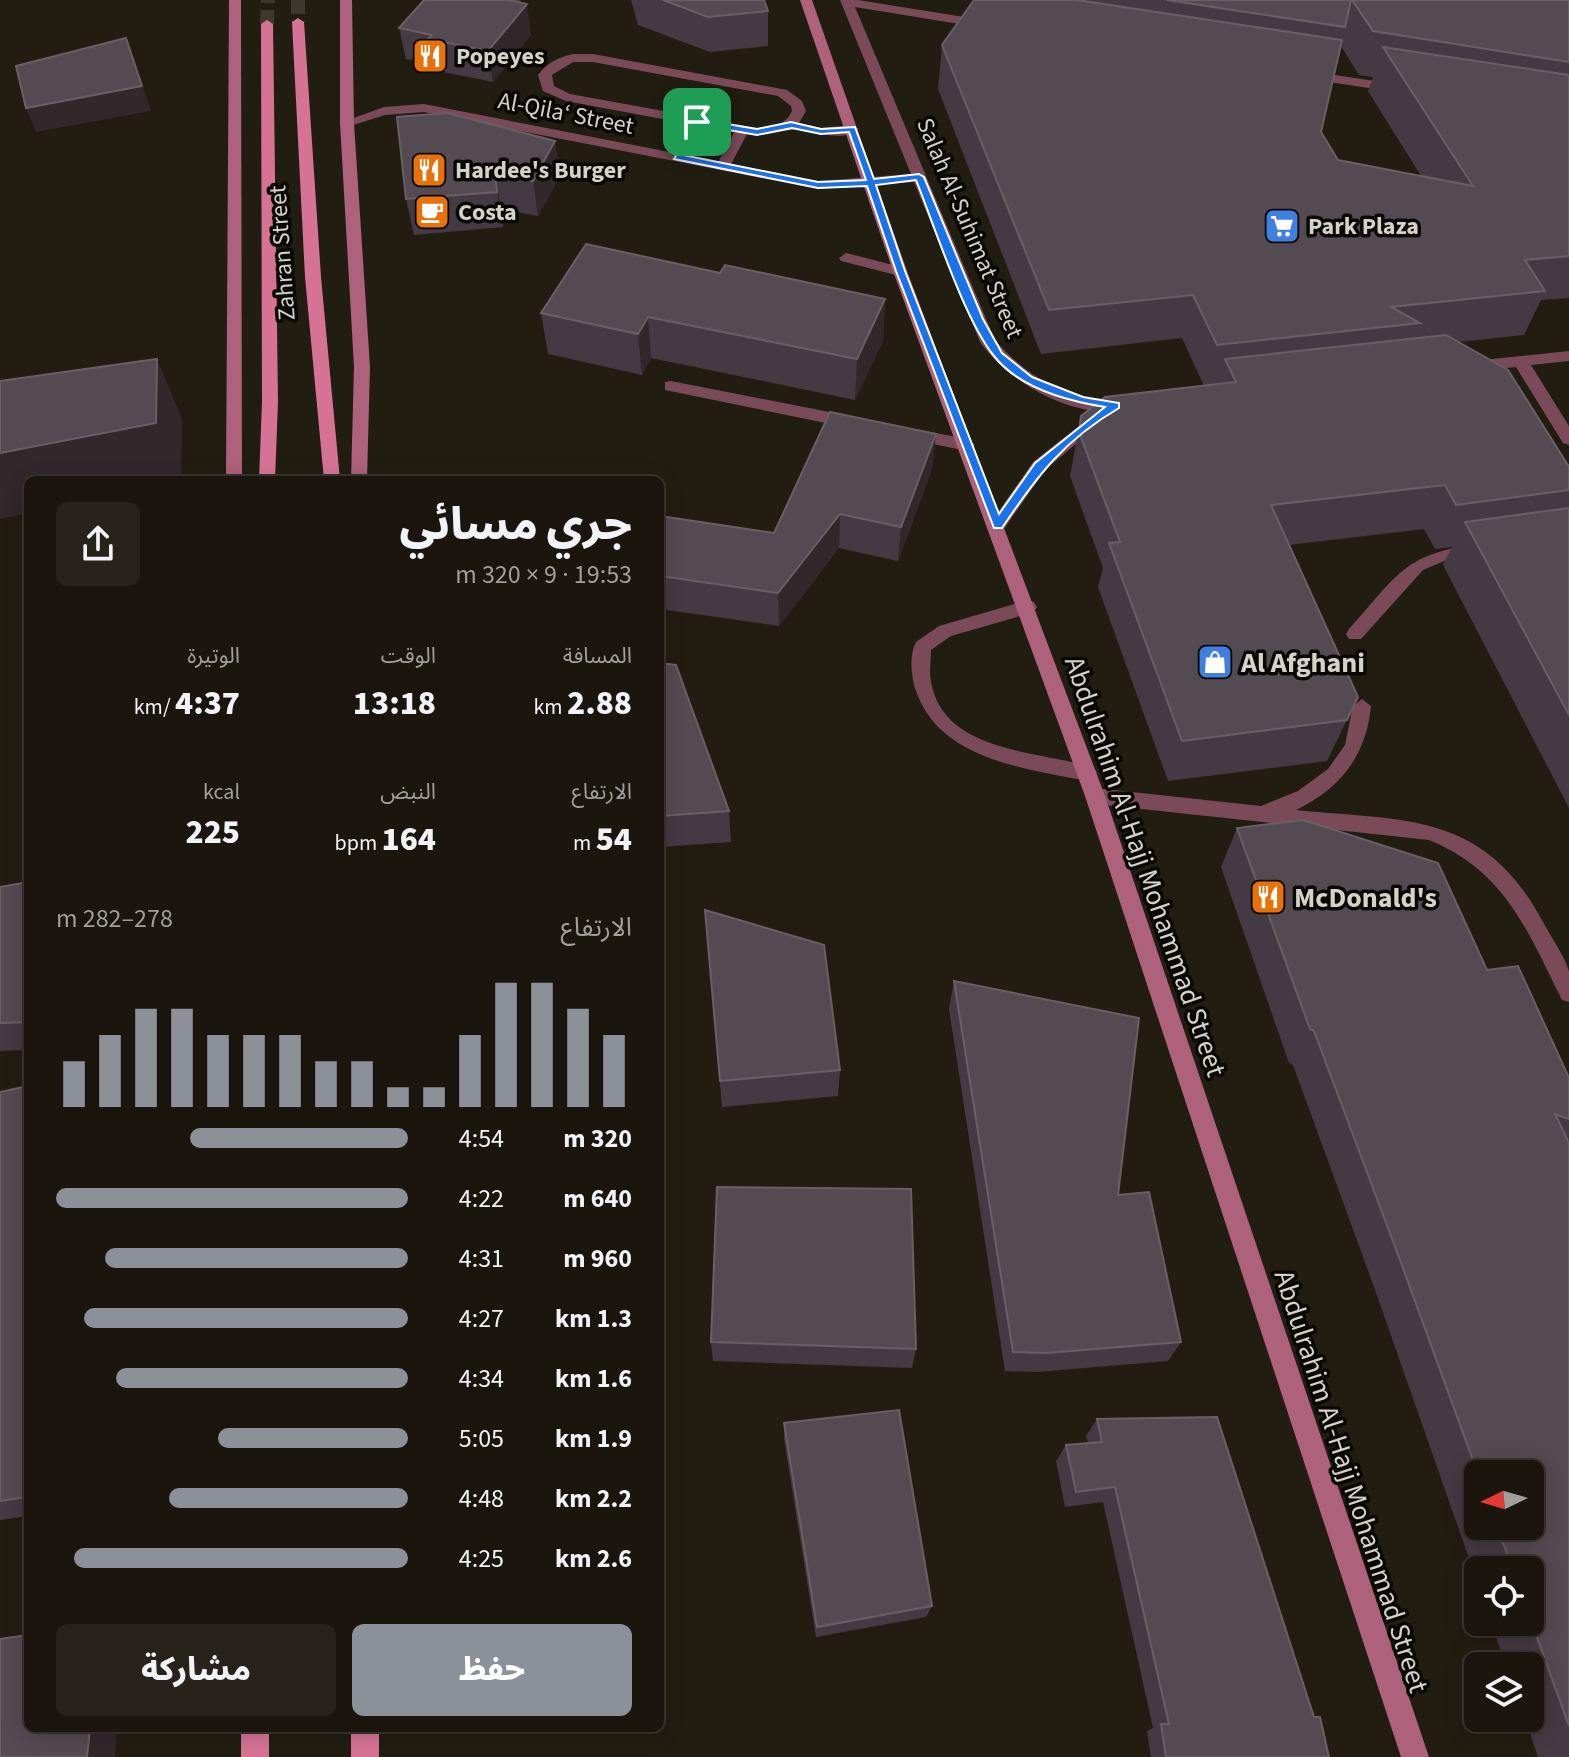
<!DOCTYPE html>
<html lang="ar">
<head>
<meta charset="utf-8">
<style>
  body { margin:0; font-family:"Source Sans 3","Noto Sans Arabic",sans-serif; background:#27231b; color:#f1f3f6; direction:rtl; height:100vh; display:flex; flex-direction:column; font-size:30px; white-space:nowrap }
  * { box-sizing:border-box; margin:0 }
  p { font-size:26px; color:#9f9f9d }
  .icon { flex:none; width:44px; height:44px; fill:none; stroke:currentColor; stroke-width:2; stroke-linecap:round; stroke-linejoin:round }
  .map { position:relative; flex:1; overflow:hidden; direction:ltr }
  .drawer { position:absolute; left:24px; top:476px; width:640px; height:1256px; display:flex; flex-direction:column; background:#1a160d; border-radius:12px; box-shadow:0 4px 20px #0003,0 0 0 2px #38352e; direction:rtl }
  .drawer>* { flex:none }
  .needle { width:52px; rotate:265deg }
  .fabs { position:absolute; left:1464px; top:1460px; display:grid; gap:16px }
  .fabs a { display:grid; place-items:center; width:80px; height:80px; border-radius:12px; background:#1a160d; box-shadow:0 4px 20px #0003,0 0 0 2px #38352e; font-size:40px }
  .pin { position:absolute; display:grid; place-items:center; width:68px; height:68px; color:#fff; margin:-34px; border-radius:16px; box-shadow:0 4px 12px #0006 }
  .round { display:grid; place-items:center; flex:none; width:84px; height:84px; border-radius:12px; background:#27231b }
  .head { display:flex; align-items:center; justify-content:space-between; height:136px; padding:0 32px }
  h1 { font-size:44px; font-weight:800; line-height:60px }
  .figures { display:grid; grid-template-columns:repeat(3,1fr); gap:12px; height:136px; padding:8px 32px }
  .figures div { display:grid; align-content:center }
  .figures b { font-size:34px; font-weight:800 }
  .figures small { font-size:22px; font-weight:400 }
  .figures p { font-size:22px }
  .chart { height:224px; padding:16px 32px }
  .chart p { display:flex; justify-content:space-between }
  .chart svg { width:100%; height:144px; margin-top:8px; stroke:#8c9099; stroke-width:6 }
  .button { display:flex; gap:16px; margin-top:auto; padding:16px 32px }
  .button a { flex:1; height:92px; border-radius:12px; background:#8c9099; color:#fff; font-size:32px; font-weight:800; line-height:92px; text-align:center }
  .button a+a { background:#27231b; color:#f1f3f6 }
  ul { padding:0 32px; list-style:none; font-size:26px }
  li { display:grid; grid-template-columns:128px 96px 1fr; align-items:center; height:60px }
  li i { height:20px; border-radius:10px; background:#8c9099 }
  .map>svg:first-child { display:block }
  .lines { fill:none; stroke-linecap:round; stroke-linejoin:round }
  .primary-tunnel { stroke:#3d382d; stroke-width:14; stroke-dasharray:14 7; stroke-linecap:butt }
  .lane { fill:#7a4a58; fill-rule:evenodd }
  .street { fill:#7a4a58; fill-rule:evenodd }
  .secondary { fill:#ae617a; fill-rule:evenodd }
  .primary { fill:#d67394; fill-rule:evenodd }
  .wall { fill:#443a44; fill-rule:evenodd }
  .shaded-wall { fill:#30282a }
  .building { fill:#544b52; stroke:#686065; stroke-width:2 }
  .route { fill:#1a73e8; stroke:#fff; stroke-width:2; fill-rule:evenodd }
  .labels { text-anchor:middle; stroke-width:7; stroke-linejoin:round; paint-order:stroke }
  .far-poi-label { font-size:24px; font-weight:bold; fill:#d5d2ca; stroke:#090804; text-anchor:start }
  .far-street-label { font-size:24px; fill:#d5d2ca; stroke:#090804 }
  .poi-label { font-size:28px; font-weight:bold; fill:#d5d2ca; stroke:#090804; text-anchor:start }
  .street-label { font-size:28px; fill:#d5d2ca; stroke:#090804 }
</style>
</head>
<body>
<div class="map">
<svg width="1569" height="1757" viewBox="0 0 1569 1757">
  <rect width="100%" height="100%" fill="#221d11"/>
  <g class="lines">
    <g class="primary-tunnel">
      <polyline points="298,0 298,22"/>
      <polyline points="267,24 268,0"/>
    </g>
    <g class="lane">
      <path d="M573 54H593L787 90 802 101 806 111 799 123 821 128 852 125 859 129C837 145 812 127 791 130 775 132 764 137 747 134L730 166 723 170 716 166 734 132 702 126 682 160H672L670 157 689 124 566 101 543 91 538 75C548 62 557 58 573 54ZM573 62H593L778 96 791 106 792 111C785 126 772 128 757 128L570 94 554 86 552 75Z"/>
      <polygon points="846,253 905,268 907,271 900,276 841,261 839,258"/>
      <polygon points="671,381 855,417 863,423 855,429 665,390 665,382"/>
      <polygon points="910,428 967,439 975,445 967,451 904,438 902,434"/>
      <path d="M1475 545 1481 547 1484 551 1481 555 1444 561 1423 570 1361 639H1349L1346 634 1349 629C1395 579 1403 553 1475 545Z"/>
      <path d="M1028 600 1034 602 1037 607 1034 612 951 636 931 650C931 660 929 672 931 682 944 754 1040 750 1094 768L1097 773 1094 778 1087 781C1024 768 940 760 916 691 911 677 909 655 916 642L939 626Z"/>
      <path d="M1362 699 1371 706C1366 756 1341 788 1296 810 1405 821 1484 811 1543 922 1551 937 1564 955 1569 971 1569 980 1569 993 1569 1002L1562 1000C1527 930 1505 871 1429 840L1095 804 1088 802 1085 796 1088 790 1095 788 1261 806 1298 791 1328 769 1345 745 1353 706Z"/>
    </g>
    <g class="street">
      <path d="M840 0H858L989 21 990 24 984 28 855 7 995 340C1018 367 1049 389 1084 397 1098 400 1114 398 1128 401V409C1076 422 1009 383 980 342L914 182 818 189 424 112 385 115 347 127 340 123 384 107 424 104 818 181 911 174Z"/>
      <polygon points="1308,71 1395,84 1402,88 1395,92 1303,78 1303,72"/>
      <polygon points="1569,351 1569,361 1531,365 1569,426 1569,445 1563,443 1516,367 1472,371 1464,366 1472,361"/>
      <polygon points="1098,411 1104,412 1104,420 1045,470 1004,529 992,529 989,525 992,521 1033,462"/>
    </g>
    <g class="secondary">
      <polygon points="229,0 241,0 242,480 226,480"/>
      <polygon points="340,0 352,0 354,123 370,367 367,480 351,480 354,367 340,123"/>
      <polygon points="800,0 812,0 907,271 1105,796 1429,1757 1401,1757 1085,796 893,271"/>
    </g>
    <g class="primary">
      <polygon points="298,18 304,22 321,277 340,480 324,480 305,277 292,22"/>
      <polygon points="267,20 273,24 278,402 275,480 259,480 262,402 261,24"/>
      <rect x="241" y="1728" width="28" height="29"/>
      <rect x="351" y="1728" width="28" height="29"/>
    </g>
  </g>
  <g class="wall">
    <polygon points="424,0 521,0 519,2 531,35 493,82 433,70 432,64 406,59 399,28"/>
    <polygon points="631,0 764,0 768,11 768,46 710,52 638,25"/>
    <path d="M974 0H1569V298L1541 300 1524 335 1458 342 1569 467V808L1443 565 1452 547 1435 549 1424 529 1289 545 1358 697 1327 761 1168 781 1098 587 1103 568 1070 476 1081 416 1204 386 1182 338 1041 354 938 89 942 45ZM1341 46 1359 75 1373 77 1368 91 1421 176 1338 160 1321 132Z"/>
    <polygon points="555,141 560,176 538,216 501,209 503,227 414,235 406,199"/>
    <polygon points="885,299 883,341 855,400 651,358 642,375 548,354 541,313"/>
    <polygon points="936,434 932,469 898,561 839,548 779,626 660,609 660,516 774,533"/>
    <polygon points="660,663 729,811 731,842 660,847"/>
    <path d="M1237 828 1487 970 1569 1078V1757H1538L1525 1718H1530V1666H1506L1491 1622H1530V1570H1478V1584L1374 1287 1293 1065 1289 1063 1221 867ZM1478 1474 1530 1526H1478Z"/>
    <polygon points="28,882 28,1050 0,1051 0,887"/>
    <polygon points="705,910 840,1070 838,1096 722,1107"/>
    <polygon points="954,981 1118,1195 1181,1342 1168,1361 1037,1372 1005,1371 949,1009"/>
    <polygon points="28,1086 28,1516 0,1520 0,1092"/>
    <polygon points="711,1342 916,1349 912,1368 713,1361"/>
    <polygon points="1097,1419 1314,1717 1329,1757 1151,1757 1147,1731 1153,1728 1103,1502 1065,1507 1056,1461 1066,1445 1088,1443 1086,1436"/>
    <polygon points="784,1423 932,1606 926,1617 816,1637 784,1439"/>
  </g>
  <g class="shaded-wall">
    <polygon points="527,4 531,35 493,82 488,51"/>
    <polygon points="126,38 151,111 36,132 26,108"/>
    <polygon points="555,141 560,176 538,216 533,181"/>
    <polygon points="495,173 501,209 503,227 497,192"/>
    <polygon points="885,299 883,341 855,400 857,359"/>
    <polygon points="648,317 651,358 642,375 638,334"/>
    <polygon points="157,359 182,419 181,480 28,480 28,513 0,519 0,453"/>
    <polygon points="936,434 932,469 898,561 901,527"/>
    <polygon points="840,514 839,548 779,626 778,593"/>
    <polygon points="90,1728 117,1728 115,1757 87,1757"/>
  </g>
  <g class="building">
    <polygon points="424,0 509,0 527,4 488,51 428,39 432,35 399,28"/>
    <polygon points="663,0 764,0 768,11 708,17"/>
    <polygon points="974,0 1077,0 1342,40 1321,132 1338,160 1473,186 1383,47 1569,75 1569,256 1525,260 1545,291 1391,307 1420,323 1217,345 1193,295 1049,310 942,45"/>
    <polygon points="1167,0 1351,0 1345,27"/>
    <polygon points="1352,0 1569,0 1569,62 1373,31"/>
    <polygon points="126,38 142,86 26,108 16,66"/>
    <polygon points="447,113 555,141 533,181 495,173 497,192 406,199 397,117"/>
    <polygon points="586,244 720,273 725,265 885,299 857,359 648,317 638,334 541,313"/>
    <polygon points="1446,335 1508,370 1569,467 1569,490 1456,505 1445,485 1271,505 1358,697 1347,720 1182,741 1109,543 1120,542 1079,432 1081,416 1105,397 1236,382 1225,359"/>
    <polygon points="157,359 156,423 0,453 0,381"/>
    <polygon points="830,412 936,434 901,527 840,514 778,593 660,576 660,516 774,533"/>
    <polygon points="487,475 487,480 409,480 409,478"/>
    <polygon points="1569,508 1569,715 1465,522"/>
    <polygon points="660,663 676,665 729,811 660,816"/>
    <polygon points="1303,820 1438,863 1487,970 1518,966 1569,1078 1569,1119 1555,1114 1569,1143 1569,1726 1530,1618 1530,1570 1513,1570 1497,1526 1530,1526 1530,1474 1478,1474 1400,1260 1314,1031 1310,1029 1237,828"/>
    <polygon points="28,882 28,1022 0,1023 0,887"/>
    <polygon points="705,910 824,945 840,1070 720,1081"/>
    <polygon points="954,981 1139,1018 1118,1195 1149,1192 1181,1342 1046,1353 1013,1352"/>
    <polygon points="28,1086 28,1497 0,1501 0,1092"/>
    <polygon points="717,1187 911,1189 916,1349 711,1342"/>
    <polygon points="899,1410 932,1606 817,1627 784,1423"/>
    <polygon points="1217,1417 1314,1717 1320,1717 1329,1757 1166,1757 1161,1724 1169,1724 1115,1487 1076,1492 1066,1445 1102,1442 1097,1419"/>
    <polygon points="28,1635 28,1728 90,1728 87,1757 0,1757 0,1639"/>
  </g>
  <path class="route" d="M697 119 757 129 791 122 821 129 855 127 874 179 919 174 924 177 983 319 1002 353 1032 377 1083 397 1119 403V408C1064 440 1037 476 1002 528H994L896 271 867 186 818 188 674 159ZM700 125 757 135 792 128 821 134 849 132 866 180 818 182 683 155ZM916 180C935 227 964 319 994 356 1019 388 1067 401 1105 407L1035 463 999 514 905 271 876 185Z"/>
  <defs>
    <symbol id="restaurant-square" viewBox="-11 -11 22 22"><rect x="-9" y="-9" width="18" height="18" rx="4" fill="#e8710a" stroke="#090804"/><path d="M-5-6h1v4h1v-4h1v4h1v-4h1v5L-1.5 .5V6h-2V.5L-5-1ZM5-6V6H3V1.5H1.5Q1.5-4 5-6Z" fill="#fff"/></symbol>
    <symbol id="cafe-square" viewBox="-11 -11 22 22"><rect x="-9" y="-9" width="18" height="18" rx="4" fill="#e8710a" stroke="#090804"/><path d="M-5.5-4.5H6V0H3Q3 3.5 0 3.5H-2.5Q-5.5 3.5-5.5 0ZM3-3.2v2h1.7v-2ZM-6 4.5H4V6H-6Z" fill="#fff"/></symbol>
    <symbol id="supermarket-square" viewBox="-11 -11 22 22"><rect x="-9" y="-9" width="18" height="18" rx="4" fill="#3f7fe0" stroke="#090804"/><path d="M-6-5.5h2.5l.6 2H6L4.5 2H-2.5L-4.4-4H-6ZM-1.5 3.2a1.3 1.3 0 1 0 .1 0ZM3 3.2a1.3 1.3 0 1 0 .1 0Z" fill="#fff"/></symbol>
    <symbol id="shop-square" viewBox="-11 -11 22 22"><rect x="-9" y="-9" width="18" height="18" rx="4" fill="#3f7fe0" stroke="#090804"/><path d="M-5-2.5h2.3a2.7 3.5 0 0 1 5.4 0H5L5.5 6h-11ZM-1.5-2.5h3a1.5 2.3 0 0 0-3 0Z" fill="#fff"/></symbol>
  </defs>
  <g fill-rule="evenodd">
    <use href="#restaurant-square" x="410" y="36" width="40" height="40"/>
    <use href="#restaurant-square" x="409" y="150" width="40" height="40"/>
    <use href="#cafe-square" x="412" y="192" width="40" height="40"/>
    <use href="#supermarket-square" x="1262" y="206" width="40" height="40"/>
    <use href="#shop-square" x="1195" y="642" width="40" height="40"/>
    <use href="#restaurant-square" x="1248" y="877" width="40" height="40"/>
  </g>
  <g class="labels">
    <g class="far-poi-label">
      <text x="456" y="64">Popeyes</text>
      <text x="455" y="178">Hardee's Burger</text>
      <text x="458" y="220">Costa</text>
      <text x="1308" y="234">Park Plaza</text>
    </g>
    <g class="far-street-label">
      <text transform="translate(566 113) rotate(11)" y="8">Al-Qila‘ Street</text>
      <text transform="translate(970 228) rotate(67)" y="8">Salah Al-Suhimat Street</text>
      <text transform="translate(282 253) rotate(-94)" y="8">Zahran Street</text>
    </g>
    <g class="poi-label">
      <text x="1241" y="672">Al Afghani</text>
      <text x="1294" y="907">McDonald's</text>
    </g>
    <g class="street-label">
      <text transform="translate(1146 866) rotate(71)" y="10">Abdulrahim Al-Hajj Mohammad Street</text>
      <text transform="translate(1352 1481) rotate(72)" y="10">Abdulrahim Al-Hajj Mohammad Street</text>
    </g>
  </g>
</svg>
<div class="fabs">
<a><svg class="needle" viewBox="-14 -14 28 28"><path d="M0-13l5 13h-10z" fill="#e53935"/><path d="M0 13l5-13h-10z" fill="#9f9f9d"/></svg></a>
<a><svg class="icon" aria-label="locate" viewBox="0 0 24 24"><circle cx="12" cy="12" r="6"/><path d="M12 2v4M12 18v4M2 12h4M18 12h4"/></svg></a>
<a><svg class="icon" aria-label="layers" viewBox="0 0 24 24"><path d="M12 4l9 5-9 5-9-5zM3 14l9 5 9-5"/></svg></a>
</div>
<div class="pin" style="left:697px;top:122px;background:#1e9e55"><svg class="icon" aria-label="arrive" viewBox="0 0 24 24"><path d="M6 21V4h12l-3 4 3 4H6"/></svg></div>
<section class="drawer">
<div class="head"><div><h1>جري مسائي</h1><p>19:53 · 9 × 320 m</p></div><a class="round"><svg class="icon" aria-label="share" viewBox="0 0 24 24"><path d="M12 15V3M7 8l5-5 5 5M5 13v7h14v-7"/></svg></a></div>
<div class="figures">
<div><p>المسافة</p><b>2.88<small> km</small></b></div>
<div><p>الوقت</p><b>13:18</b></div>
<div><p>الوتيرة</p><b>4:37<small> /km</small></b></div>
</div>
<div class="figures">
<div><p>الارتفاع</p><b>54<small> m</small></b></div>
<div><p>النبض</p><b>164<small> bpm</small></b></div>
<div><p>kcal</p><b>225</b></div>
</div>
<div class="chart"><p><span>الارتفاع</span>278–282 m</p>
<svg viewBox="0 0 160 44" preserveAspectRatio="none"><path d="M5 44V30M15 44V22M25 44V14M35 44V14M45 44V22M55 44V22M65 44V22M75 44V30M85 44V30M95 44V38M105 44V38M115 44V22M125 44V6M135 44V6M145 44V14M155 44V22"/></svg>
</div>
<ul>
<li><b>320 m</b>4:54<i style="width:62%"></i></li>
<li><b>640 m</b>4:22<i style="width:100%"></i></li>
<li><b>960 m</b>4:31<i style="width:86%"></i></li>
<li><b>1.3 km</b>4:27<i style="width:92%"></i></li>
<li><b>1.6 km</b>4:34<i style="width:83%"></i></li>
<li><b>1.9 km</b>5:05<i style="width:54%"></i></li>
<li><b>2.2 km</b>4:48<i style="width:68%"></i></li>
<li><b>2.6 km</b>4:25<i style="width:95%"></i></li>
</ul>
<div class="button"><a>حفظ</a><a>مشاركة</a></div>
</section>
</div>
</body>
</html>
